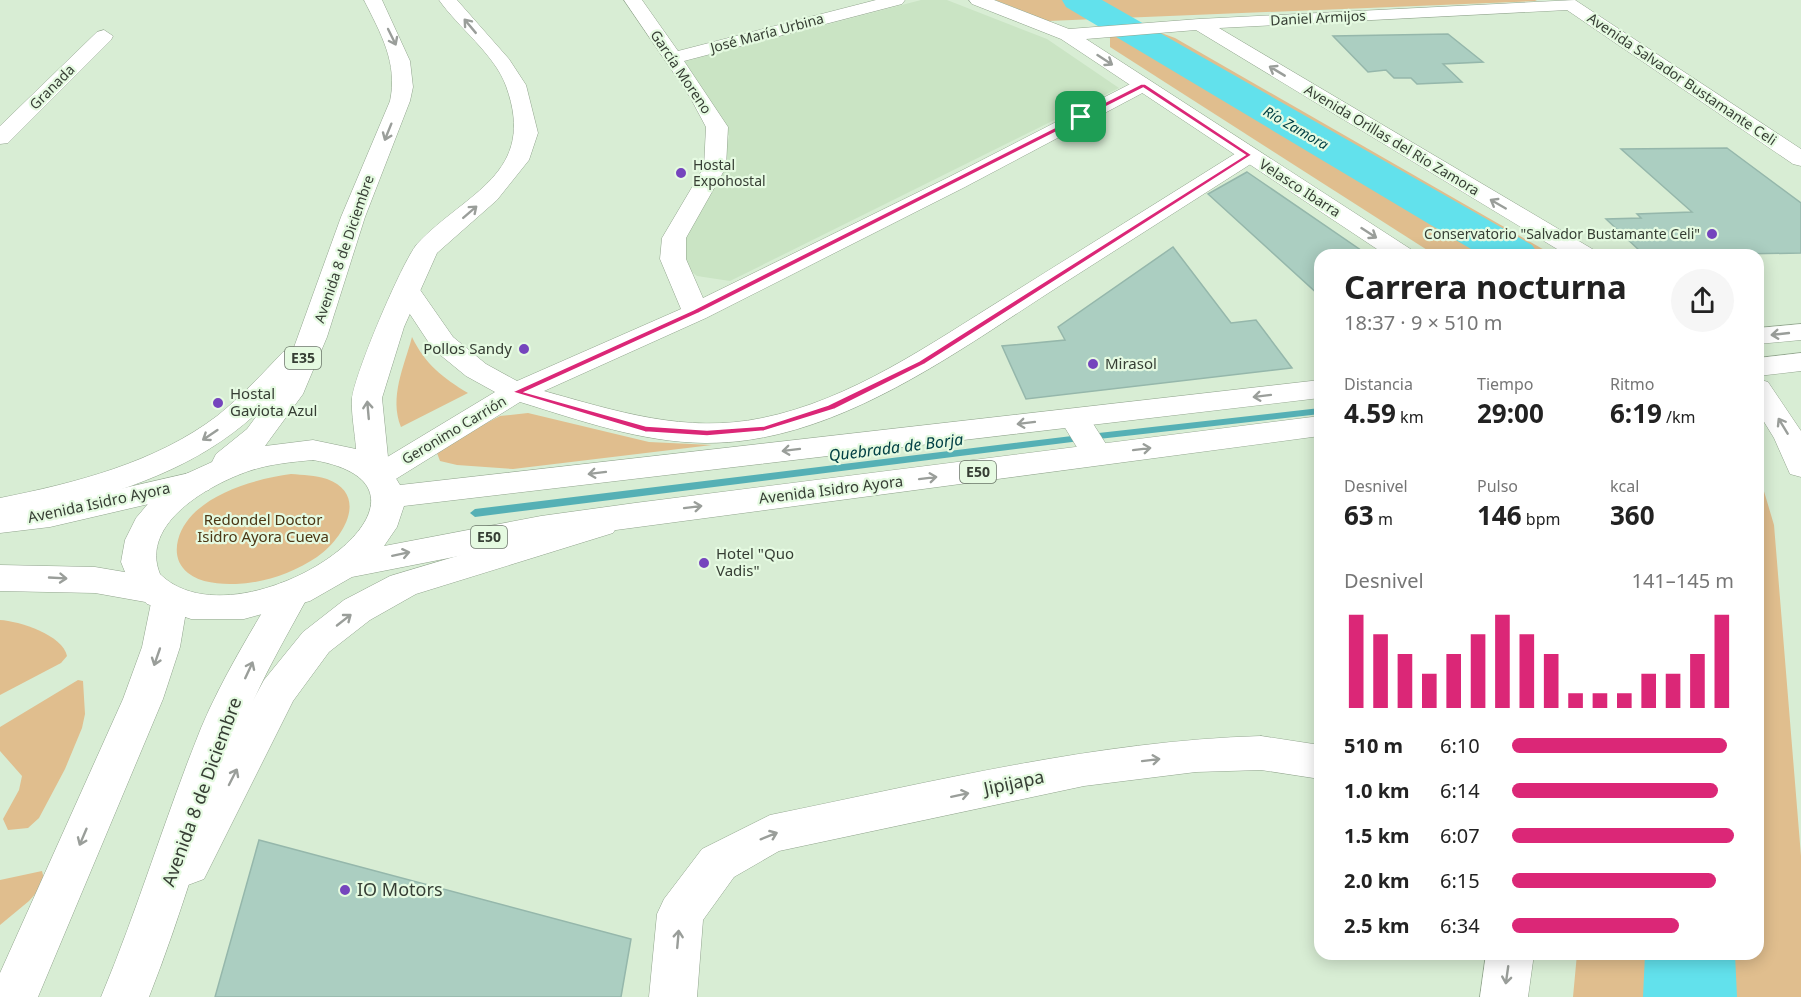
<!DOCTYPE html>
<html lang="es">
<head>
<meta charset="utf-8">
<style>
  body { margin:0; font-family:"Noto Sans",sans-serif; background:#f6f6f6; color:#222; height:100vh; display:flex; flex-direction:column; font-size:22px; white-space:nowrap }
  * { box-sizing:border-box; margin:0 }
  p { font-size:20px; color:#767676 }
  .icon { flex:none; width:33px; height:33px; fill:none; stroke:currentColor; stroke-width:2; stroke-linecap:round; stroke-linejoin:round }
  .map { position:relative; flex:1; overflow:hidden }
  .side { position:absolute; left:1314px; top:249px; width:450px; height:711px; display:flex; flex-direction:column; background:#fff; border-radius:18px; box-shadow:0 3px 15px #0003 }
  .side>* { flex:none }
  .pin { position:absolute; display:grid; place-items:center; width:51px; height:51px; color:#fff; margin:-26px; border-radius:12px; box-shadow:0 3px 9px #0006 }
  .round { display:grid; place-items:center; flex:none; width:63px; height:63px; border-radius:32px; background:#f6f6f6 }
  .head { display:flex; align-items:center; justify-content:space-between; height:102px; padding:0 30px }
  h1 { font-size:33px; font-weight:700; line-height:45px }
  .metrics { display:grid; grid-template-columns:repeat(3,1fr); gap:9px; height:102px; padding:6px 30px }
  .metrics div { display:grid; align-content:center }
  .metrics b { font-size:26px; font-weight:700 }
  .metrics small { font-size:16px; font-weight:400 }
  .metrics p { font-size:16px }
  .chart { height:168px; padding:12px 30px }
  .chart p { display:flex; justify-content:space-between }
  .chart svg { width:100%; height:108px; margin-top:6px; stroke:#db2777; stroke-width:6 }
  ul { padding:0 30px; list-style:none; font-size:20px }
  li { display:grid; grid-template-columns:96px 72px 1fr; align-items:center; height:45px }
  li i { height:15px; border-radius:8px; background:#db2777 }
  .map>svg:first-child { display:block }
  .built { fill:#cae4c4 }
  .green { fill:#e0be8e }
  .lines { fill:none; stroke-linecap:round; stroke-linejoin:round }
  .stream { fill:#55b0b5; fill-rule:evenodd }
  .river { fill:#62e1ec; fill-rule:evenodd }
  .building { fill:#abcec1; stroke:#95b7ab; stroke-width:1.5 }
  .street-casing { stroke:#91a48d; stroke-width:1 }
  .secondary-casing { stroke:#91a48d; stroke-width:1 }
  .primary-casing { stroke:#91a48d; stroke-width:1 }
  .highway-casing { stroke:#91a48d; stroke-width:1 }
  .street { fill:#fff; fill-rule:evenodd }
  .secondary { fill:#fff; fill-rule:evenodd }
  .primary { fill:#fff; fill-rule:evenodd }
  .highway { fill:#fff; fill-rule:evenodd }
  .oneway { stroke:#9a9e9a }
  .route { fill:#db2777; stroke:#fff; stroke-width:1.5; fill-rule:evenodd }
  .poi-dot { fill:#7545bd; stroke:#e5fae1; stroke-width:2 }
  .labels { text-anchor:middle; stroke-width:4.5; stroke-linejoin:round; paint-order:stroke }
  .far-street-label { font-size:14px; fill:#363e34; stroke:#e5fae1 }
  .far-water-label { font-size:14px; font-style:italic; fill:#024045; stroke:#e5fae1 }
  .far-poi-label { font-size:14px; fill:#363e34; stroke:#e5fae1; text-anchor:start }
  .shield { fill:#e5fae1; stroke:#6a7668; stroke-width:1.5 }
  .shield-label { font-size:14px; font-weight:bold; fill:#363e34 }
  .poi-label { font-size:15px; fill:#363e34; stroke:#e5fae1; text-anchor:start }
  .street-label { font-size:15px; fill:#363e34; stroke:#e5fae1 }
  .park-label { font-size:15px; fill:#4b3614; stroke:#e5fae1 }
  .water-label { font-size:16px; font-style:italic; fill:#024045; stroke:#e5fae1 }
  .near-street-label { font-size:18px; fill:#363e34; stroke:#e5fae1 }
  .near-poi-label { font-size:18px; fill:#363e34; stroke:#e5fae1; text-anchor:start }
</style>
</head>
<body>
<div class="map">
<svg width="1801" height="997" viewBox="0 0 1801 997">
  <rect width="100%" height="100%" fill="#d8edd4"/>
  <polygon class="built" points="921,0 947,0 1047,39 1119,88 730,281 697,276 683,265 679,225 721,170 729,136 679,63"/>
  <g class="green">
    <polygon points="995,0 1535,0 1537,1 1048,21"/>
    <polygon points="1153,30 1175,38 1553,255 1435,255 1110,47 1110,36"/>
    <path d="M412 337C425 364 443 378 468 393L401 427C389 397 404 367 412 337Z"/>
    <polygon points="528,413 649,442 712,445 513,469 457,465 440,461 437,453 444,445 500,416"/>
    <polygon points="1758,471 1774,525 1801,856 1801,997 1573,997 1577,954 1758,954"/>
    <path d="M291 474C303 475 315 475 327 479 370 495 343 539 317 557 293 573 264 583 236 584 220 584 200 583 188 573 177 564 175 552 178 540 189 497 253 479 291 474Z"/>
    <path d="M0 620C19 621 63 635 67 656L61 663 0 695Z"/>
    <polygon points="78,680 83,681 85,714 82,728 65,769 39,818 28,828 8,830 3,819 19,790 22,776 0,751 0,727"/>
    <polygon points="42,871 45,883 29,901 0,925 0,880"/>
  </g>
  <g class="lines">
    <polygon class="stream" points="1320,408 1320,414 1072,442 475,517 470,513 475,509 1072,436"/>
    <g class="river">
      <polygon points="1062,0 1102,0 1532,245 1539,255 1481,255 1066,7"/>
      <polygon points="1645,954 1735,954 1737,997 1643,997"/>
    </g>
  </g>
  <g class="building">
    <polygon points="1448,34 1483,62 1443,64 1462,82 1417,84 1411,78 1394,78 1386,70 1368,72 1333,36"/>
    <polygon points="1727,148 1801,203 1801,253 1683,255 1677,250 1640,251 1606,219 1641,218 1637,214 1692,212 1621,149"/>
    <polygon points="1247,172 1368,255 1320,255 1320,296 1208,194"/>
    <polygon points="1173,247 1231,323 1256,320 1292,368 1026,399 1002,346 1065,340 1058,327"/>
    <polygon points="259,840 631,939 621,997 215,997"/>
  </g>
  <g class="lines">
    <defs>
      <g id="street">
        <path d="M624 0H642L678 51 876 0H905L902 4 684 61 728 127 726 167 686 238V259L703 298 949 177 1136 81H1150L1153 85 1150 89 965 187 706 318 544 391C616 411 686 434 762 418 851 400 930 344 1006 297 1084 248 1163 199 1241 150H1257L1260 155 1257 160C1188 204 1119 248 1050 292 949 357 831 444 705 443 640 442 582 421 520 402L391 482 380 486 369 482 364 475 369 468 495 392 466 376 433 349 394 290 398 284 407 282 416 284 453 337 486 364 517 381 681 309 660 259 662 238 704 167 706 127 690 97Z"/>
        <polygon points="104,30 113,36 111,40 8,143 0,144 0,126 97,32"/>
        <polygon points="1074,409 1085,411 1113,455 1108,462 1097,465 1086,462 1059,418 1063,411"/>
        <polygon points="601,513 613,517 618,525 613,533 416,594 370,620 329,652 293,701 204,879 188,885 172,879 166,865 172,851 264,680 303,632 344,600 390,576"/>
        <path d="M1261 736 1320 745V779L1261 770 1196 772 1084 786 779 851 734 877 703 920 697 997H649L657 914 664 899 702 849 770 815C933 782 1095 741 1261 736Z"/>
      </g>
      <polygon id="secondary" points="969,0 994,0 1069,29 1199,19 1575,0 1801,149 1801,166 1793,164 1567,10 1219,28 1594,250 1598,255 1567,255 1196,30 1086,39 1412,250 1416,255 1386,255 1061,39 972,4"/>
      <g id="primary">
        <polygon points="1758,379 1768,382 1801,431 1801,477 1790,474 1774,438 1758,412"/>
        <polygon points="198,471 209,474 214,482 209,490 50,527 0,533 0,509 50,505"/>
        <polygon points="0,565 95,567 154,577 183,591 188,600 180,647 163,699 38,997 0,997 0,973 123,699 142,647 151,603 95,593 0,591"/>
        <path d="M292 580 305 584 310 593C286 637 260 681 242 728 208 817 184 909 149 997H101C138 909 165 817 201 728 222 678 252 630 279 584Z"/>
        <polygon points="1486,954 1534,954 1528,997 1480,997"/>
      </g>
      <g id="highway">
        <path d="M364 0H382L410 61 413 87 410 101 365 217 327 337 303 394 265 446 313 440 356 449C355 433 351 414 352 399 354 375 402 262 417 244 466 192 538 174 506 86 495 55 458 27 439 0H457L509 59 526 85 538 133 529 160 497 200 437 253 404 327 382 398 389 467 400 485 1320 380V398L404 506 397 527 384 546 541 516 635 503 1320 416V436L541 540 352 577 310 601 244 619H191L147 604 131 587 121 562 125 540 136 518 158 492 179 477 212 462 216 454 247 429 264 406C194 476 94 501 0 520V498C75 483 155 463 217 416 241 397 262 374 283 352L293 350 341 217 390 101C398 63 381 34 364 0ZM313 460C481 489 240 653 160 574 139 523 211 484 249 471 270 464 292 462 313 460Z"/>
        <polygon points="1801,324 1801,340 1758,344 1758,328"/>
        <polygon points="1801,353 1801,371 1758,376 1758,358"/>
      </g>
    </defs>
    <use href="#street" class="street-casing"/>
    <use href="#secondary" class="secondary-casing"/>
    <use href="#primary" class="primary-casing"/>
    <use href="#highway" class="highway-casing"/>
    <use href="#street" class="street"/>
    <use href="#secondary" class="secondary"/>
    <use href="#primary" class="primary"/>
    <use href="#highway" class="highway"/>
  </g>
  <defs><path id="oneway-shaft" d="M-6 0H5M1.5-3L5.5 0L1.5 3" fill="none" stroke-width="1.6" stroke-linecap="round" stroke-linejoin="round" transform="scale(1.5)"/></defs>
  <g class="oneway">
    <use href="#oneway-shaft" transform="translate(470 26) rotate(-130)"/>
    <use href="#oneway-shaft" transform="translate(392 37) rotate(64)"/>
    <use href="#oneway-shaft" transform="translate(1105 60) rotate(33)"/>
    <use href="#oneway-shaft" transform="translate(1277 71) rotate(-149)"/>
    <use href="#oneway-shaft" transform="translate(388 132) rotate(112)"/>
    <use href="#oneway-shaft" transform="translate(1498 204) rotate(-150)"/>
    <use href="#oneway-shaft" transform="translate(470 212) rotate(-41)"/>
    <use href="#oneway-shaft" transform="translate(1369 233) rotate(33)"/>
    <use href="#oneway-shaft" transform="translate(1780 334) rotate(174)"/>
    <use href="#oneway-shaft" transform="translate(1262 396) rotate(173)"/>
    <use href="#oneway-shaft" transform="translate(368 410) rotate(-95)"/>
    <use href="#oneway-shaft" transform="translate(1026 423) rotate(173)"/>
    <use href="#oneway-shaft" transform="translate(1783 426) rotate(-121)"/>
    <use href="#oneway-shaft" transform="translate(210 435) rotate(146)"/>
    <use href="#oneway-shaft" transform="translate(1142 449) rotate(-7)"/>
    <use href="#oneway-shaft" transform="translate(791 450) rotate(173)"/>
    <use href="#oneway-shaft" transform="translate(597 473) rotate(173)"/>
    <use href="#oneway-shaft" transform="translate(928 478) rotate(-7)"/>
    <use href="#oneway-shaft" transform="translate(693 507) rotate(-7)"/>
    <use href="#oneway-shaft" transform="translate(401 554) rotate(-12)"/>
    <use href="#oneway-shaft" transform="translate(58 578) rotate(3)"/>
    <use href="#oneway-shaft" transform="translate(344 620) rotate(-38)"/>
    <use href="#oneway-shaft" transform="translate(157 657) rotate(109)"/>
    <use href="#oneway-shaft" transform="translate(249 670) rotate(-65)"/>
    <use href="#oneway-shaft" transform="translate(1151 760) rotate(-7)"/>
    <use href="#oneway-shaft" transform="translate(233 777) rotate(-63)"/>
    <use href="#oneway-shaft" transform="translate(960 795) rotate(-12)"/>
    <use href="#oneway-shaft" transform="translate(769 836) rotate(-22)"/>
    <use href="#oneway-shaft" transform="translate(83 837) rotate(113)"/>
    <use href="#oneway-shaft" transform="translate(678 939) rotate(-85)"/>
    <use href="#oneway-shaft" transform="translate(1507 975) rotate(98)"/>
  </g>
  <path class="route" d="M1141 84H1145L1252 155 925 364 835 409 764 431 707 436 645 432 512 392 693 310ZM1143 88 1245 155 919 361 828 405 764 426 707 430 646 426 525 392 699 313Z"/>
  <g class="poi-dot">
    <circle cx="681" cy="173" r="6"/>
    <circle cx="1712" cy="234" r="6"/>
    <circle cx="524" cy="349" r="6"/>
    <circle cx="1093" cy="364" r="6"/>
    <circle cx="218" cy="403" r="6"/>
    <circle cx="704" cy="563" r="6"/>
    <circle cx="345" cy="890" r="6"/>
  </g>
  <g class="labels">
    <g class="far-street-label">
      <text transform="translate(1318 18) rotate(-3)" y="5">Daniel Armijos</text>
      <text transform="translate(767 33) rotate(-15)" y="5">José María Urbina</text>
      <text transform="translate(681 72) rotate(56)" y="5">García Moreno</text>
      <text transform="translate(1682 79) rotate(34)" y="5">Avenida Salvador Bustamante Celi</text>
      <text transform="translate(52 87) rotate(-45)" y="5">Granada</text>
      <text transform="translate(1392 140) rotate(31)" y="5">Avenida Orillas del Rio Zamora</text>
      <text transform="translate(1300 188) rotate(33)" y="5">Velasco Ibarra</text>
      <text transform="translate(344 249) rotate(-71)" y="5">Avenida 8 de Diciembre</text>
      <text transform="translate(454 430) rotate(-31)" y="5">Geronimo Carrión</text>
    </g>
    <g class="far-water-label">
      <text transform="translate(1296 128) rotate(30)" y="5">Río Zamora</text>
    </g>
    <g class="far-poi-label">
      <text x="693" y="170">Hostal<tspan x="693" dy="16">Expohostal</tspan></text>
      <text x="1700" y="239" text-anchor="end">Conservatorio "Salvador Bustamante Celi"</text>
    </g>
    <g class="shield">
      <rect x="285" y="347" width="36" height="22" rx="4.5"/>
      <rect x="960" y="461" width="36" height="22" rx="4.5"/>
      <rect x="471" y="526" width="36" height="22" rx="4.5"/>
    </g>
    <g class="shield-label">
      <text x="303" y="363">E35</text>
      <text x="978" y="477">E50</text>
      <text x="489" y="542">E50</text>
    </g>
    <g class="poi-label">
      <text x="512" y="354" text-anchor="end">Pollos Sandy</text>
      <text x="1105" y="369">Mirasol</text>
      <text x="230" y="399">Hostal<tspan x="230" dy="17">Gaviota Azul</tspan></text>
      <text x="716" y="559">Hotel "Quo<tspan x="716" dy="17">Vadis"</tspan></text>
    </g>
    <g class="street-label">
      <text transform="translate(831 490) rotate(-7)" y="5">Avenida Isidro Ayora</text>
      <text transform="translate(99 503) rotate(-12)" y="5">Avenida Isidro Ayora</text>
    </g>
    <g class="park-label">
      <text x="263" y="525">Redondel Doctor<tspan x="263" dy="17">Isidro Ayora Cueva</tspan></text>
    </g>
    <g class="water-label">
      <text transform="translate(896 447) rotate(-7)" y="6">Quebrada de Borja</text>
    </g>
    <g class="near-street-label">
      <text transform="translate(1014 783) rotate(-12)" y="6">Jipijapa</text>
      <text transform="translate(202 792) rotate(-70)" y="6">Avenida 8 de Diciembre</text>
    </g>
    <g class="near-poi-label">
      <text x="357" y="896">IO Motors</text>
    </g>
  </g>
</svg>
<div class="pin" style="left:1081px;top:117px;background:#1e9e55"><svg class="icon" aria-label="arrive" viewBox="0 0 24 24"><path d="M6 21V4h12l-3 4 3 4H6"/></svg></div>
<section class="side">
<div class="head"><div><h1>Carrera nocturna</h1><p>18:37 · 9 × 510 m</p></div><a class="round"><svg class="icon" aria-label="share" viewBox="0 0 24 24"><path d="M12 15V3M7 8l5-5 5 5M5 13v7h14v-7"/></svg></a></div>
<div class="metrics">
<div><p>Distancia</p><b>4.59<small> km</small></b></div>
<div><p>Tiempo</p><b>29:00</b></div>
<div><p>Ritmo</p><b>6:19<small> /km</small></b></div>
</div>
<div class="metrics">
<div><p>Desnivel</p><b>63<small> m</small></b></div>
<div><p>Pulso</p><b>146<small> bpm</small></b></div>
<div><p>kcal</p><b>360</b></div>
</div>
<div class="chart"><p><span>Desnivel</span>141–145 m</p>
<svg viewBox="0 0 160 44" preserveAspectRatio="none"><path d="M5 44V6M15 44V14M25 44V22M35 44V30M45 44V22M55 44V14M65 44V6M75 44V14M85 44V22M95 44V38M105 44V38M115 44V38M125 44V30M135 44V30M145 44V22M155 44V6"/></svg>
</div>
<ul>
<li><b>510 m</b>6:10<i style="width:97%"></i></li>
<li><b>1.0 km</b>6:14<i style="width:93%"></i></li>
<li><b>1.5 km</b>6:07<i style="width:100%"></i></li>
<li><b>2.0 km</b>6:15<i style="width:92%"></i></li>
<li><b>2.5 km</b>6:34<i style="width:75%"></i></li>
</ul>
</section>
</div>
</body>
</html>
